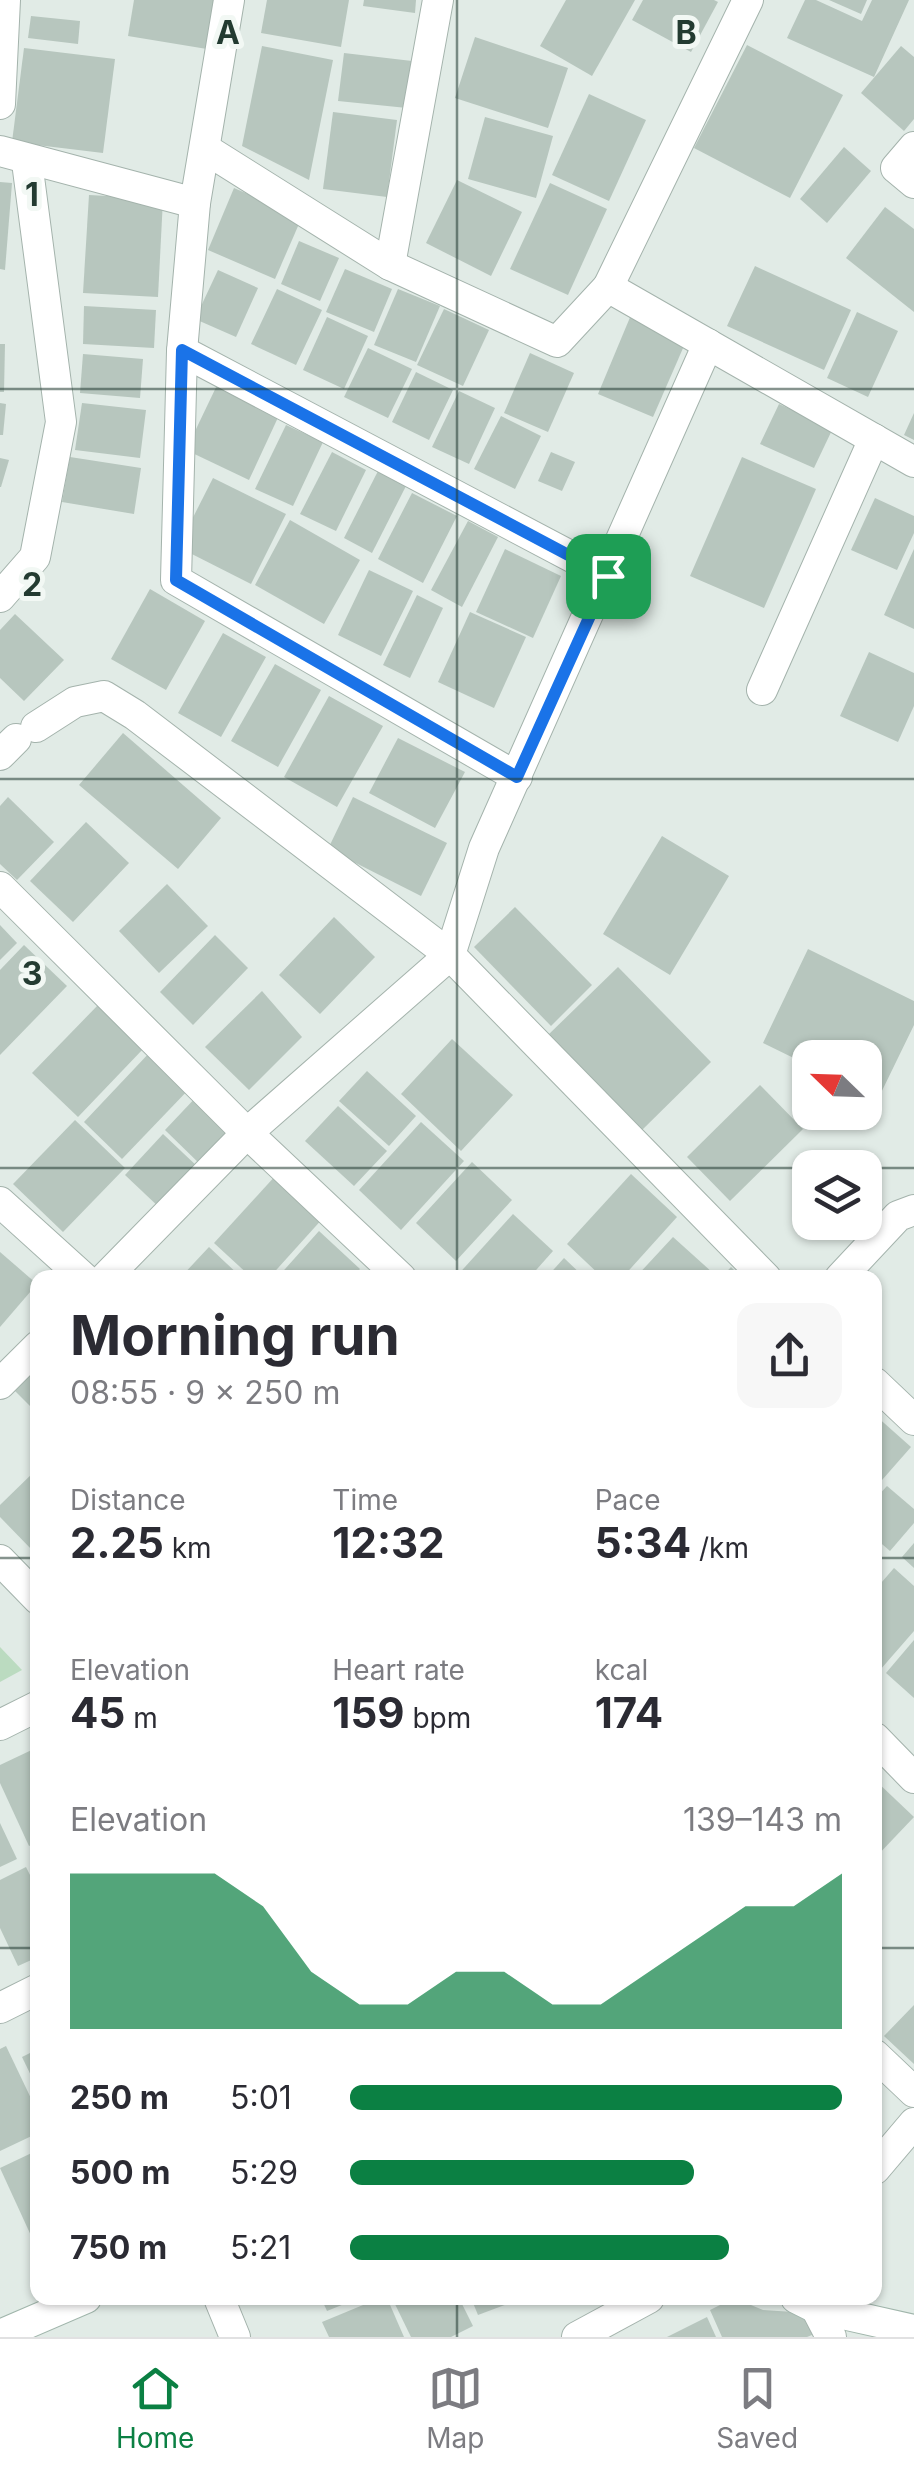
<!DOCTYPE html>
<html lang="en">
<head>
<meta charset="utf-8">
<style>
  body { margin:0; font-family:Inter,sans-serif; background:#f7f7f7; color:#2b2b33; height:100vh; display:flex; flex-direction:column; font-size:38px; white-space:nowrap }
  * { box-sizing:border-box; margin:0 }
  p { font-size:32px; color:#7c7c81 }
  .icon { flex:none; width:55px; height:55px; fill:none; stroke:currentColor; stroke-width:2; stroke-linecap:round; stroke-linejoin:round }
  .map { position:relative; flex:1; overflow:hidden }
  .details { position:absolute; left:30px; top:1270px; width:852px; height:1035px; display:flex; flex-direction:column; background:#fff; border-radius:20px; box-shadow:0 2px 8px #0004 }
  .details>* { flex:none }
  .needle { width:65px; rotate:293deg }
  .tools { position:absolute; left:792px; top:1040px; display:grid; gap:20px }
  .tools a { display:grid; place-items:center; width:90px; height:90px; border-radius:20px; background:#fff; box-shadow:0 2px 8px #0004; font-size:50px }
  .pin { position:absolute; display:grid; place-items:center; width:85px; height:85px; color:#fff; margin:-42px; border-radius:20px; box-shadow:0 5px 15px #0006 }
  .round { display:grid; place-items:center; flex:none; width:105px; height:105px; border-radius:20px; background:#f7f7f7 }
  .summary { display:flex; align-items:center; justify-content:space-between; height:170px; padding:0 40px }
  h1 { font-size:55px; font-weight:700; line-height:75px }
  .stats { display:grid; grid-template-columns:repeat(3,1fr); gap:15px; height:170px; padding:10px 40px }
  .stats div { display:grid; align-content:center }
  .stats b { font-size:42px; font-weight:700 }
  .stats small { font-size:28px; font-weight:400 }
  .stats p { font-size:28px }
  .chart { height:280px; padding:20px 40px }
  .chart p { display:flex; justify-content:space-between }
  .chart svg { width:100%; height:180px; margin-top:10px; fill:#0b8043; opacity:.7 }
  ul { padding:0 40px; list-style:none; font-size:32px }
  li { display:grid; grid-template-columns:160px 120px 1fr; align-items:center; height:75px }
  li i { height:25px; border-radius:12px; background:#0b8043 }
  .dock { display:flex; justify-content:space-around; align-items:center; height:140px; border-top:2px solid #e1e1e2; background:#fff; font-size:28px; color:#7c7c81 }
  .dock a { display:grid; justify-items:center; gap:5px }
  .dock .current { color:#0b8043 }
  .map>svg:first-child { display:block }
  .green { fill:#bbdbc0 }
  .building { fill:#b7c6be }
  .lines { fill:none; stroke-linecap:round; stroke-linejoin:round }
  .minor-casing { stroke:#a4b3ac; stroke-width:32 }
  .secondary-casing { stroke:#a1b6ac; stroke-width:32 }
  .minor { stroke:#fff; stroke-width:30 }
  .secondary { stroke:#fff; stroke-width:30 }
  .route-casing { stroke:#fff; stroke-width:20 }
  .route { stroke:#1a73e8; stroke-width:12 }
  .grid { fill:none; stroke:#233b31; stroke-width:2.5; stroke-opacity:0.55 }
  .grid-label { font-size:32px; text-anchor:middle; font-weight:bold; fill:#233b31; stroke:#f2f8f4; stroke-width:10; stroke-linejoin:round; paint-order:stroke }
</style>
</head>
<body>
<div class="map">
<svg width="914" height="2337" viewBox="0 0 914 2337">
  <rect width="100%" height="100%" fill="#e1ebe6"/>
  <polygon class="green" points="0,1647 22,1670 0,1682"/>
  <g class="building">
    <polygon points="134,0 221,0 213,50 128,36"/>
    <polygon points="267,0 349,0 341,47 261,33"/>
    <polygon points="364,0 416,0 415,13 363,6"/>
    <polygon points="566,0 635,0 592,76 540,46"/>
    <polygon points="643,0 714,0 718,2 691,52 632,20"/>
    <polygon points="805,0 816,0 862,21 872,0 909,0 874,77 787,38"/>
    <polygon points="829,0 867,0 861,14"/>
    <polygon points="31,16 80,21 78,44 28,38"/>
    <polygon points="475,37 568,68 548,128 455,98"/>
    <polygon points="747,45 843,95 790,198 694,148"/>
    <polygon points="262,46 333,60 309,180 242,146"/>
    <polygon points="901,46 914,57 914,119 904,131 861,93"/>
    <polygon points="24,48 115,59 103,153 12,142"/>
    <polygon points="344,53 412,61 407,108 338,101"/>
    <polygon points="589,94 646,120 609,201 552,175"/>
    <polygon points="333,112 397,120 387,197 323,189"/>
    <polygon points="485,117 553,136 536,198 468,179"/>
    <polygon points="844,147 871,171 827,223 800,199"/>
    <polygon points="457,180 522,212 491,276 426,243"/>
    <polygon points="0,182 12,183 5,270 0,269"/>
    <polygon points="550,183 607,209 568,295 510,269"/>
    <polygon points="234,188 302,217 275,279 208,250"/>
    <polygon points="89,195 163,199 158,297 83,293"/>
    <polygon points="885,207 914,229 914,312 846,258"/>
    <polygon points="299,241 339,258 320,301 281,284"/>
    <polygon points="755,266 851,310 824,370 727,326"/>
    <polygon points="345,269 392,289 374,332 326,312"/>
    <polygon points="218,270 258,288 236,337 195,319"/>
    <polygon points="277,289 322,310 296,365 251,344"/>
    <polygon points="398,289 440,306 416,362 374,345"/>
    <polygon points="84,306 156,310 154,348 83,344"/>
    <polygon points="444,309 489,330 463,386 417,365"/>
    <polygon points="857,312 898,331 868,397 827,378"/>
    <polygon points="631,315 687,339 653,417 598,394"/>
    <polygon points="327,317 368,336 344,389 303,370"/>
    <polygon points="0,344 5,344 4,392 0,392"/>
    <polygon points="368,348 412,369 388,418 344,397"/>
    <polygon points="530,353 574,373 548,432 504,413"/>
    <polygon points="83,354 143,359 140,398 80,393"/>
    <polygon points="416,372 453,390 429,440 392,422"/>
    <polygon points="219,381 281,411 249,480 186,450"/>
    <polygon points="459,391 495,408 469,464 432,447"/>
    <polygon points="0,403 6,404 3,435 0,435"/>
    <polygon points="82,403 146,410 140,458 75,450"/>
    <polygon points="779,404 833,428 814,468 760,444"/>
    <polygon points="914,413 914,440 904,435"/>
    <polygon points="501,416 541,436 515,489 474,469"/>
    <polygon points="286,425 323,442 293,506 255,489"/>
    <polygon points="332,452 366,470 336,531 300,514"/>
    <polygon points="551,452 575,462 562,491 538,481"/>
    <polygon points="70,457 141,468 134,514 62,502"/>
    <polygon points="742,457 816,489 764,608 690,576"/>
    <polygon points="0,458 9,460 1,487 0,487"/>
    <polygon points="378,471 406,486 372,553 344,538"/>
    <polygon points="213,478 286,514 251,584 178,547"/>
    <polygon points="412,493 457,516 423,583 378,559"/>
    <polygon points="875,498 914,516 914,533 897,570 851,550"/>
    <polygon points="290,520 360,560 324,624 255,585"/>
    <polygon points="468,521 498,537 462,607 431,590"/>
    <polygon points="505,549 561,576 533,638 476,612"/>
    <polygon points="914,549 914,629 884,615"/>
    <polygon points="369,570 413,591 381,656 338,635"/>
    <polygon points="150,589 205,621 166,690 111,659"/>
    <polygon points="417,595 443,608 410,678 383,665"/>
    <polygon points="470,612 526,637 494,708 438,682"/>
    <polygon points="15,614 64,660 24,701 0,678 0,630"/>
    <polygon points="223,633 266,657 221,737 178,713"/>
    <polygon points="869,652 914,673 914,706 898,742 840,716"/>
    <polygon points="275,664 321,690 278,767 231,741"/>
    <polygon points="329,696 383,726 337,807 284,777"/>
    <polygon points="123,733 221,818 178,869 79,785"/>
    <polygon points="398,738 465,772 435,828 369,793"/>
    <polygon points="8,797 54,842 17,880 0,864 0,806"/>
    <polygon points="353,797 447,843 421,896 328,849"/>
    <polygon points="86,822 129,863 73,922 30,881"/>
    <polygon points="662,836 729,876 670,975 603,934"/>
    <polygon points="167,884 208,926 159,973 119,931"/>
    <polygon points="515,907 592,985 551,1026 474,947"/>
    <polygon points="334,917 375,957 320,1014 279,975"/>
    <polygon points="0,925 17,943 0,960"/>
    <polygon points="215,935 248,968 193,1025 160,992"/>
    <polygon points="24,945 67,986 0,1055 0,970"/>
    <polygon points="808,949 914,1001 914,1025 878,1099 865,1093 865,1058 810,1058 810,1066 763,1043"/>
    <polygon points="618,967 711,1062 639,1133 546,1037"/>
    <polygon points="262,991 302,1037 249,1090 205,1047"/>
    <polygon points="99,1004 144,1048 78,1117 32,1073"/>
    <polygon points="452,1039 513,1095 461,1151 401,1094"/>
    <polygon points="152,1050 191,1087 122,1159 84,1122"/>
    <polygon points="367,1071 416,1116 389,1146 339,1101"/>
    <polygon points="760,1085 803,1129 730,1201 687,1157"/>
    <polygon points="199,1094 239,1133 205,1169 165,1130"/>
    <polygon points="338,1106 387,1151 354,1186 305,1141"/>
    <polygon points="75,1120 125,1168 63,1232 13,1184"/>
    <polygon points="421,1122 464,1161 401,1230 359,1190"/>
    <polygon points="163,1134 200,1169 162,1210 125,1175"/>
    <polygon points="472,1162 512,1200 456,1261 416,1223"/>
    <polygon points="277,1174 324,1217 269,1278 252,1278 214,1243"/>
    <polygon points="631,1174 677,1217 622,1278 603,1278 567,1244"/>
    <polygon points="513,1214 553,1251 529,1278 455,1278"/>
    <polygon points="319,1231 360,1269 352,1278 277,1278"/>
    <polygon points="673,1237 713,1273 709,1278 635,1278"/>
    <polygon points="209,1247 242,1278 180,1278"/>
    <polygon points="0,1252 37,1284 0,1327"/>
    <polygon points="564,1258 585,1278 546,1278"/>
    <polygon points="731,1267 742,1278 721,1278"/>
    <polygon points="38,1368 38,1414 15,1391"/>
    <polygon points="875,1415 911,1447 875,1488"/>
    <polygon points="38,1468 38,1547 33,1551 0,1517 0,1505"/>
    <polygon points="887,1486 914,1509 914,1523 890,1551 875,1538 875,1499"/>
    <polygon points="914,1543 914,1568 902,1557"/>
    <polygon points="894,1568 914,1586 914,1631 880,1670 875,1666 875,1590"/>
    <polygon points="914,1640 914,1698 886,1673"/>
    <polygon points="38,1747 38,1842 29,1846 0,1783 0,1765"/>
    <polygon points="875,1780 914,1817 875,1858"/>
    <polygon points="0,1823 17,1859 0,1867"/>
    <polygon points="26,1867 38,1891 38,1957 18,1966 0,1928 0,1880"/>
    <polygon points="914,2005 914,2064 884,2036"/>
    <polygon points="6,2046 38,2113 38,2133 0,2151 0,2049"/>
    <polygon points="38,2049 38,2090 22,2057"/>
    <polygon points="38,2150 38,2238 33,2240 0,2168"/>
    <polygon points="321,2298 359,2298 327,2311"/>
    <polygon points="380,2298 387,2298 404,2337 329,2337 322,2322"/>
    <polygon points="392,2298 459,2298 473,2326 451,2337 411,2337"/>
    <polygon points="471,2298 523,2298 478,2315"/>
    <polygon points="734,2298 763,2310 808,2313 817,2333 807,2337 722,2337 710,2310"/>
    <polygon points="707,2317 716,2337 667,2337"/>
  </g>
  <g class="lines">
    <defs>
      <g id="minor">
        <polyline points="229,0 195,203 182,351 176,580 517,777"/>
        <polyline points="0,104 5,0"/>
        <polyline points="914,147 896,168 914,183"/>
        <polyline points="207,150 390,265 557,342 608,287 914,462"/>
        <polyline points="0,151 195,203"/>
        <polyline points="390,265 438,0"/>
        <polyline points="608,287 748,0"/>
        <polyline points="182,351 608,576"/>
        <polyline points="0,597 35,557 61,422 27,162"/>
        <polyline points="762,690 874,439"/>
        <polyline points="36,727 75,702 104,696 135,715 450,955 766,1278"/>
        <polyline points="0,755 16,739"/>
        <polyline points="0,887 247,1133 401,1278"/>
        <polyline points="0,1202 84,1278"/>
        <polyline points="105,1278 247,1133 450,955 484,848 708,344"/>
        <polyline points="840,1278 898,1216 914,1210"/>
        <polyline points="875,1383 914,1420"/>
        <polyline points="0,1384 38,1346"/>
        <polyline points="0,1560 38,1599"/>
        <polyline points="0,1725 38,1706"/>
        <polyline points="875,1738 914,1778"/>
        <polyline points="0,2008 38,1989"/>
        <polyline points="875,2055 914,2092"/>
        <polyline points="875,2169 914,2123"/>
        <polyline points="219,2298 235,2337"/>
        <polyline points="816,2308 831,2337"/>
        <polyline points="577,2337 649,2298"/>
      </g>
      <g id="secondary">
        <polyline points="796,2298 816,2308 914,2330"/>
        <polyline points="0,2335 86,2298"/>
      </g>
    </defs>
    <use href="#minor" class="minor-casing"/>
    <use href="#secondary" class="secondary-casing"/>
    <use href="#minor" class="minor"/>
    <use href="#secondary" class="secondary"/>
  </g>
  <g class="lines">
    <defs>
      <polygon id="route" points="182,350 608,576 517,777 176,580"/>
    </defs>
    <use href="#route" class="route-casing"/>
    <use href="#route" class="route"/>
  </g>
  <path class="grid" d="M457 0V1278M0 389H914M0 779H914M0 1168H810M865 1168H914M0 1558H38M875 1558H914M0 1948H38M875 1948H914M457 2298V2337"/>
  <g class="grid-label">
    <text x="228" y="44">A</text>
    <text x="686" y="44">B</text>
    <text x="32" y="206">1</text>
    <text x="32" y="596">2</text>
    <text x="32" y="985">3</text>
  </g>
</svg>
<div class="tools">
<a><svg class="needle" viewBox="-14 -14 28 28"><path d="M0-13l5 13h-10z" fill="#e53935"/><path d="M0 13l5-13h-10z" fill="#7c7c81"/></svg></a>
<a><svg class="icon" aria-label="layers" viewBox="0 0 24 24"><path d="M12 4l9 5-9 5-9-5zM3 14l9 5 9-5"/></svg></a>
</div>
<div class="pin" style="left:608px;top:576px;background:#1e9e55"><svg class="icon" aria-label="arrive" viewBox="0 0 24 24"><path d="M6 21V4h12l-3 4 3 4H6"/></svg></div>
<section class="details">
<div class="summary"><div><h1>Morning run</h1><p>08:55 · 9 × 250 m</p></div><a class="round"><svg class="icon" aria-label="share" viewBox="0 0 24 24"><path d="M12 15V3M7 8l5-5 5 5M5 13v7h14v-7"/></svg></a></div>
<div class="stats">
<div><p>Distance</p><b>2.25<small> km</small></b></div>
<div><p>Time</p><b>12:32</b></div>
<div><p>Pace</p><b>5:34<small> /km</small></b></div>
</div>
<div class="stats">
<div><p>Elevation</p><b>45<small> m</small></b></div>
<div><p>Heart rate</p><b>159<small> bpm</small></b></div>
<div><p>kcal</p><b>174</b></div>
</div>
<div class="chart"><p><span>Elevation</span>139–143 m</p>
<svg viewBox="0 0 160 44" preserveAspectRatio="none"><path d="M0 44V6L10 6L20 6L30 6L40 14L50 30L60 38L70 38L80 30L90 30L100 38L110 38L120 30L130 22L140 14L150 14L160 6V44z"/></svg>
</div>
<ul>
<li><b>250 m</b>5:01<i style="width:100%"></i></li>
<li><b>500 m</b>5:29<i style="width:70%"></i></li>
<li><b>750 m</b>5:21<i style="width:77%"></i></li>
</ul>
</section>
</div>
<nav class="dock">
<a class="current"><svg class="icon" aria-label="home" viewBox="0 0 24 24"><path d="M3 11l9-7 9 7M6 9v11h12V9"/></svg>Home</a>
<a><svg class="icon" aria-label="map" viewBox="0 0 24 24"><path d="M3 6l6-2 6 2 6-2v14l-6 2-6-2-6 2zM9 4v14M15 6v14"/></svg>Map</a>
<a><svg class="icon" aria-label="saved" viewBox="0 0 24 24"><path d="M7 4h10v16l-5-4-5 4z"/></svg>Saved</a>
</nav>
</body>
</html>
